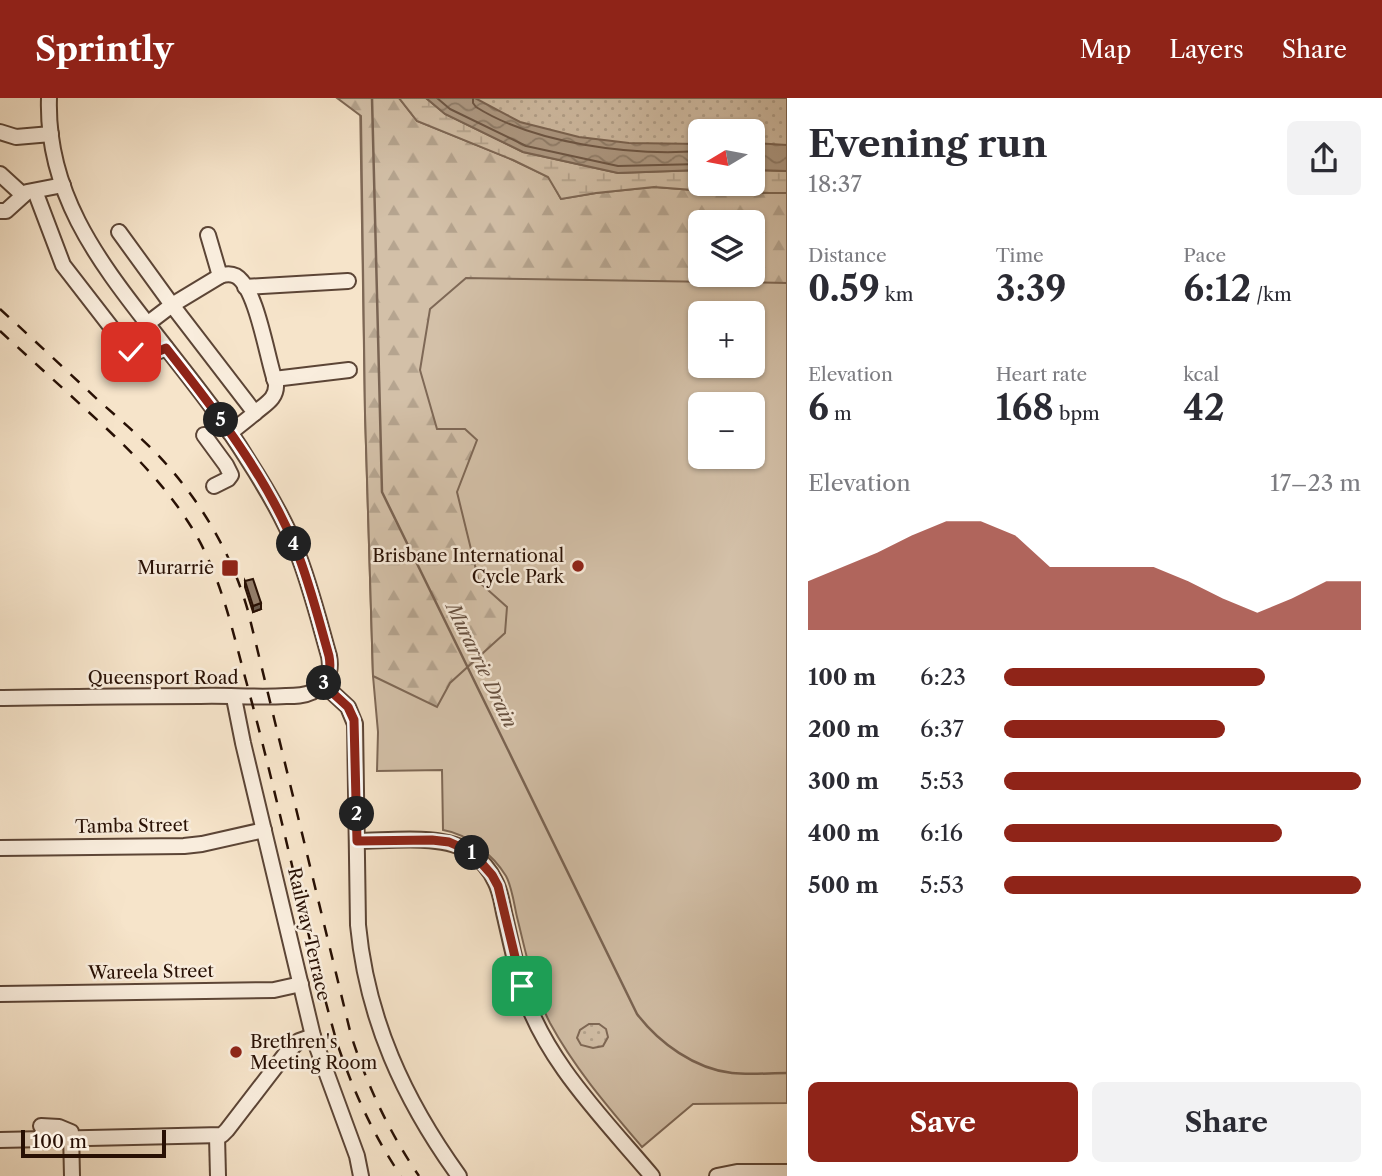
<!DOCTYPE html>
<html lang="en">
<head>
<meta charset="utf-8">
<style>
  body { margin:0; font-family:"Libre Caslon Text",serif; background:#f2f2f3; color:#2b2b33; height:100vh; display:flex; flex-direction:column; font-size:26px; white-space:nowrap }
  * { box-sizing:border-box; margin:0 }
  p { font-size:23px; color:#7c7c81 }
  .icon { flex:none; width:38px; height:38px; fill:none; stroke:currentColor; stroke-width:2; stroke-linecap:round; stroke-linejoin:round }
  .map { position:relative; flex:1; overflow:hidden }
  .drawer { display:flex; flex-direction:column; background:#fff; width:595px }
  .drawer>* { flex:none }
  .needle { width:46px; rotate:260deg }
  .controls { position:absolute; left:688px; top:21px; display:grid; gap:14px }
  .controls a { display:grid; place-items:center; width:77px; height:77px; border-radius:10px; background:#fff; box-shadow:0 2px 5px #0004; font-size:35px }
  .scale { position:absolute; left:21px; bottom:18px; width:145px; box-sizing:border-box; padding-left:7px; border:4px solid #281004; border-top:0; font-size:19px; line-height:24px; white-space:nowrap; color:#281004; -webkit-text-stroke:5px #f9eddd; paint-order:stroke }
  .pin { position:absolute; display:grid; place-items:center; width:60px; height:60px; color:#fff; margin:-30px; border-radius:14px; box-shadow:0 4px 10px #0006 }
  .km { position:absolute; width:35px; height:35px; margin:-18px; border-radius:50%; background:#222; color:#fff; font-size:19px; line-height:35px; text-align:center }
  .round { display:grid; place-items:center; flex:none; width:74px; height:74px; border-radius:10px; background:#f2f2f3 }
  .overview { display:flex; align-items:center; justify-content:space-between; height:119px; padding:0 21px }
  h1 { font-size:38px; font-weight:700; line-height:52px }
  .metrics { display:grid; grid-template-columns:repeat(3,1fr); gap:10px; height:119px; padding:7px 21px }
  .metrics div { display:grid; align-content:center }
  .metrics b { font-size:35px; font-weight:700 }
  .metrics small { font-size:19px; font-weight:400 }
  .metrics p { font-size:19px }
  .chart { height:196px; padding:14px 21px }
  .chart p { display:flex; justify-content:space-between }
  .chart svg { width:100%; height:126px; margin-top:7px; fill:#8f2418; opacity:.7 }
  .button { display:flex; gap:14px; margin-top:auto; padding:14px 21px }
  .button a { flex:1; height:80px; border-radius:10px; background:#8f2418; color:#fff; font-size:28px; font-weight:700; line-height:80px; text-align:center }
  .button a+a { background:#f2f2f3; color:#2b2b33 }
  ul { padding:0 21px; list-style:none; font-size:23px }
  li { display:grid; grid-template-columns:112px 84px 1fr; align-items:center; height:52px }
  li i { height:18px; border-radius:9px; background:#8f2418 }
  header { display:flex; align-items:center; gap:42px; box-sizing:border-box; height:98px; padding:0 35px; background:#8f2418; color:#fff }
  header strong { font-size:33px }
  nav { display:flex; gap:38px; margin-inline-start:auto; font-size:24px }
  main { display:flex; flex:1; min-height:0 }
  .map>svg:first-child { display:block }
  .green { fill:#d3c0a8; stroke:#7e6856; stroke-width:2; fill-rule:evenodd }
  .forest { fill:url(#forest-firs); stroke:#7e6856; stroke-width:2; fill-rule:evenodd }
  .wetland { fill:url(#wetland-marsh); stroke:#7e6856; stroke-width:2 }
  .park { fill:url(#park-dots); stroke:#7e6856; stroke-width:2 }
  .water { fill:url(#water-waves); stroke:#7a6453; stroke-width:2 }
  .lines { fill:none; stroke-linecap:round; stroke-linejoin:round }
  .shore { stroke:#6c5646; stroke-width:2 }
  .stream { stroke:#7a6453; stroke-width:2.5 }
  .minor-casing { stroke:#5c4536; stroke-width:18 }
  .minor { stroke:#f9eddd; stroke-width:14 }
  .rail { stroke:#281004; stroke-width:2.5; stroke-dasharray:12 12; stroke-linecap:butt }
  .wall { fill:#7e6c5c; stroke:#281004; stroke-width:2 }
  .shaded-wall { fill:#67584b; stroke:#281004; stroke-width:2 }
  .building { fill:#937e6b; stroke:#281004; stroke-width:2 }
  .route-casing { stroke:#fff; stroke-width:14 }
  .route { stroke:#8f2418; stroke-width:9 }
  .poi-dot { fill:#8f2418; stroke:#f9eddd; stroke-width:2.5 }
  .labels { text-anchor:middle; stroke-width:5; stroke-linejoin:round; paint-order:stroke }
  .poi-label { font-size:18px; fill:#281004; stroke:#f9eddd; text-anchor:end }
  .street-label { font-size:18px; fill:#281004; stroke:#f9eddd }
  .water-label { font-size:19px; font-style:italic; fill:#654f3f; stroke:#f9eddd }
</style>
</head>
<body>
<header>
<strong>Sprintly</strong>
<nav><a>Map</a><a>Layers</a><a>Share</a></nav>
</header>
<main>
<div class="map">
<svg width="787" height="1078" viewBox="0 0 787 1078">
  <defs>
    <pattern id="forest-firs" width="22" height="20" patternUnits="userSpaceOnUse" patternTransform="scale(1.75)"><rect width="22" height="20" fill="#d3c0a8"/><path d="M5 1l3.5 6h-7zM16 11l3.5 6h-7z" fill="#b5a48f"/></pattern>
    <pattern id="wetland-marsh" width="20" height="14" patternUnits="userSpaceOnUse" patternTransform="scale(1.75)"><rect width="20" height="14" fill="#d3c0a8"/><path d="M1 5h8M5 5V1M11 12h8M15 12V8" fill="none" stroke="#b5a48f"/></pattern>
    <pattern id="park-dots" width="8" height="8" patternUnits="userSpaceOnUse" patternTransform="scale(1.75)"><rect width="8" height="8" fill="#d3c0a8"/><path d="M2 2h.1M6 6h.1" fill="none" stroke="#b5a48f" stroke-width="1.8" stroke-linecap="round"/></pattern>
    <pattern id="water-waves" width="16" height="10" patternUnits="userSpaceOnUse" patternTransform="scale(1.75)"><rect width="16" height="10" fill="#b09c87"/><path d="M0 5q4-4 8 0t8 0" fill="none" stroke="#8f7e6c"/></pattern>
  </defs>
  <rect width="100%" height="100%" fill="#f6e4ca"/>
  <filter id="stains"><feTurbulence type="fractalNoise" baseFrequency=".00286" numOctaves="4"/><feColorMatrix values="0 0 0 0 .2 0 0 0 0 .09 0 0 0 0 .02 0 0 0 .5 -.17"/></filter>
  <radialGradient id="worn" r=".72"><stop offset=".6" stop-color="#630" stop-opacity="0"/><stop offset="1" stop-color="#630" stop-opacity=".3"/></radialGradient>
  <path class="green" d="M360 0H459L700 63V86H752L753 65 787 66V1005L693 1006 642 1049C609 1010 575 971 550 925 533 892 526 855 517 819 514 806 512 789 506 778 493 757 468 736 443 732L442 672 377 673 378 634 373 578 365 315ZM700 124H752V177H700ZM700 215H752V268H700ZM700 306H752V359H700Z"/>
  <path class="forest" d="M337 0H399L417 23 513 62 549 79 561 101 596 95 654 89 733 95H787V185L466 180 430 211 420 272 437 331H465L477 342 457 394 479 484 507 509 505 535 450 585 437 609 373 578 365 315 361 18ZM700 124H752V177H700Z"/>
  <polygon class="wetland" points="399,0 426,0 445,16 523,54 618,75 700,72 700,86 752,86 753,72 787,73 787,95 733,95 654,89 596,95 561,101 548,79 513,62 417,23"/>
  <g class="park">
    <polygon points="459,0 787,0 787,66 753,65 752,33 700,33 700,63 557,46"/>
    <polygon points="589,926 599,926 606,931 608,939 603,948 593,950 581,947 577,940 580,932"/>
  </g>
  <g class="water">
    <polygon points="426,0 475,0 520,24 579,39 629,45 700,46 700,72 618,75 523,54 445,16"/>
    <polygon points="752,45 787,47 787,73 753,72"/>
  </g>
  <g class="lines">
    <g class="shore">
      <polyline points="437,0 450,11 526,48 618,68 700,66"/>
      <path d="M473 0V5L476 9C535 46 631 58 700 53"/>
    </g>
    <path class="stream" d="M372 0 382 394 637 916C659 945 695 971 732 975 750 977 769 975 787 975"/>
    <defs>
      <g id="minor">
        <polyline points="0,34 16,39 51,36"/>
        <polyline points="0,76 23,97"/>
        <path d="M35 93 63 167 128 251C141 261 153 256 166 250"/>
        <polyline points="0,113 6,113 27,94 63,87"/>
        <path d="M119 134 172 207 220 178C225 176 230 175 236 178 257 190 267 261 276 286 277 301 265 306 255 315"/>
        <polyline points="208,137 220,178"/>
        <polyline points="245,189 348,183"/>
        <polyline points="147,226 172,207 255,315 230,335"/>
        <polyline points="274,281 349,272"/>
        <polyline points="204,337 226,367 231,377 228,381 214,388"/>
        <path d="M323 586 348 609 355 626 358 827C367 921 404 1002 459 1078"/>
        <path d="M0 600C67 599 133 598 200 598 229 597 256 600 286 598 295 598 304 598 312 594 327 587 332 573 329 558 319 523 310 486 296 451 284 420 266 390 248 362 219 315 184 273 150 229 96 160 46 93 49 0"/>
        <polyline points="234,600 243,645 313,938 357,1058 361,1078"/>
        <path d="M357 743C390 743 445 735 471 755 481 762 490 772 495 783 501 794 502 807 505 819 510 841 515 864 521 886 542 960 604 1021 652 1078"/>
        <polyline points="0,750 184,748 202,746 264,732"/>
        <polyline points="0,896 274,892 301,886"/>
        <polyline points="41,1028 59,1029 71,1034 72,1078"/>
        <polyline points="217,1038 218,1078"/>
        <polyline points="0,1042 222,1037 227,1032 287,954 299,943 313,938"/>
        <polyline points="717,1078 737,1074 787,1074"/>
      </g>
    </defs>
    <use href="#minor" class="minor-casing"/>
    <use href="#minor" class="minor"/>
    <g class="rail">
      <path d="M0 211C33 241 66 272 98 302 117 319 136 335 154 353 198 398 231 453 248 513L351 937C367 987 389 1034 419 1078"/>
      <path d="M0 233C27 258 55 283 82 308 123 345 163 383 192 430 222 479 233 536 248 590 280 708 304 828 337 945 353 992 373 1037 401 1078"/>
    </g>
  </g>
  <polygon class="wall" points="245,483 261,511 253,514 245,489"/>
  <polygon class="shaded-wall" points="261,505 261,511 253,514 253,508"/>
  <polygon class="building" points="253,481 261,505 253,508 245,483"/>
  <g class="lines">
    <defs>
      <path id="route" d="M131 254C144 259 154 256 166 250 215 312 266 377 296 451 310 486 319 523 329 558 331 569 330 577 323 586L348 609 354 622 357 743 432 742 449 744 465 751 477 760 492 777 498 788 522 888"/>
    </defs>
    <use href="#route" class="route-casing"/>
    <use href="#route" class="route"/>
  </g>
  <g class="poi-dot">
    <circle cx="578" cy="468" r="7"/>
    <rect x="221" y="461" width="18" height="18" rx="3.5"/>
    <circle cx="236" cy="954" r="7"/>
  </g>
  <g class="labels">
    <g class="poi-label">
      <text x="564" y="464">Brisbane International<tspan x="564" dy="21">Cycle Park</tspan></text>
      <text x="214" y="476">Murarrie</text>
      <text x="250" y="950" text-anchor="start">Brethren's<tspan x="250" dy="21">Meeting Room</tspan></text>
    </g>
    <g class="street-label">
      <text x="163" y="586">Queensport Road</text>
      <text transform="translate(132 728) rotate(-1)" y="6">Tamba Street</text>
      <text transform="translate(309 836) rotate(77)" y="6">Railway Terrace</text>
      <text transform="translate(151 874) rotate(-1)" y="6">Wareela Street</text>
    </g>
    <g class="water-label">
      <text transform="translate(482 567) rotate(64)" y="7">Murarrie Drain</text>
    </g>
  </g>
  <rect width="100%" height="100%" filter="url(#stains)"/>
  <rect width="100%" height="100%" fill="url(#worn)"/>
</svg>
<div class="controls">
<a><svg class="needle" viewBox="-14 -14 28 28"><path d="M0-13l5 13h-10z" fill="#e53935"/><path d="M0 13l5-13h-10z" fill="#7c7c81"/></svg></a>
<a><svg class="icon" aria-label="layers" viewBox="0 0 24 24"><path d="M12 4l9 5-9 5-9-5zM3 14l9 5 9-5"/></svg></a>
<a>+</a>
<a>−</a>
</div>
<div class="scale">100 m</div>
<div class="pin" style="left:522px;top:888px;background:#1e9e55"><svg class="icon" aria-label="arrive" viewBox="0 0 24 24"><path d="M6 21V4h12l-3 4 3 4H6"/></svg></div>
<div class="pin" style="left:131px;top:254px;background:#d93025"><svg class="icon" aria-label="check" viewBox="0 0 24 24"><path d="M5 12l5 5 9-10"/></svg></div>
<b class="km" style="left:472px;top:755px">1</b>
<b class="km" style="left:357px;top:716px">2</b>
<b class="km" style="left:324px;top:585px">3</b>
<b class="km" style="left:294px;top:446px">4</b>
<b class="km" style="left:221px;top:322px">5</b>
</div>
<section class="drawer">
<div class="overview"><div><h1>Evening run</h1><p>18:37</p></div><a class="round"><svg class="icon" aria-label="share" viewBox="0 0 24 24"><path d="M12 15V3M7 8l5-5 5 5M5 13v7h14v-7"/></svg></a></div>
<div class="metrics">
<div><p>Distance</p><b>0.59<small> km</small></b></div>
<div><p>Time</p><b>3:39</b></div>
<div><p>Pace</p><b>6:12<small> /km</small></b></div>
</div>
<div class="metrics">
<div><p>Elevation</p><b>6<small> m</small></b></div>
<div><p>Heart rate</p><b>168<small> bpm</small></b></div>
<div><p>kcal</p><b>42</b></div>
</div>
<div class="chart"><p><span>Elevation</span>17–23 m</p>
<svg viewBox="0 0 160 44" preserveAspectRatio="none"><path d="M0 44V27L10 22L20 17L30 11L40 6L50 6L60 11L70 22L80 22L90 22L100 22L110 27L120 33L130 38L140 33L150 27L160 27V44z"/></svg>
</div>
<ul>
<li><b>100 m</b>6:23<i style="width:73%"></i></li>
<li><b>200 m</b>6:37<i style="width:62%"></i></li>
<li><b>300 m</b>5:53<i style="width:100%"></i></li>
<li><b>400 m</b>6:16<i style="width:78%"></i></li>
<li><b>500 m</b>5:53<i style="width:100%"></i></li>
</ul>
<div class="button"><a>Save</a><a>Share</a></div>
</section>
</main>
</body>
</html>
